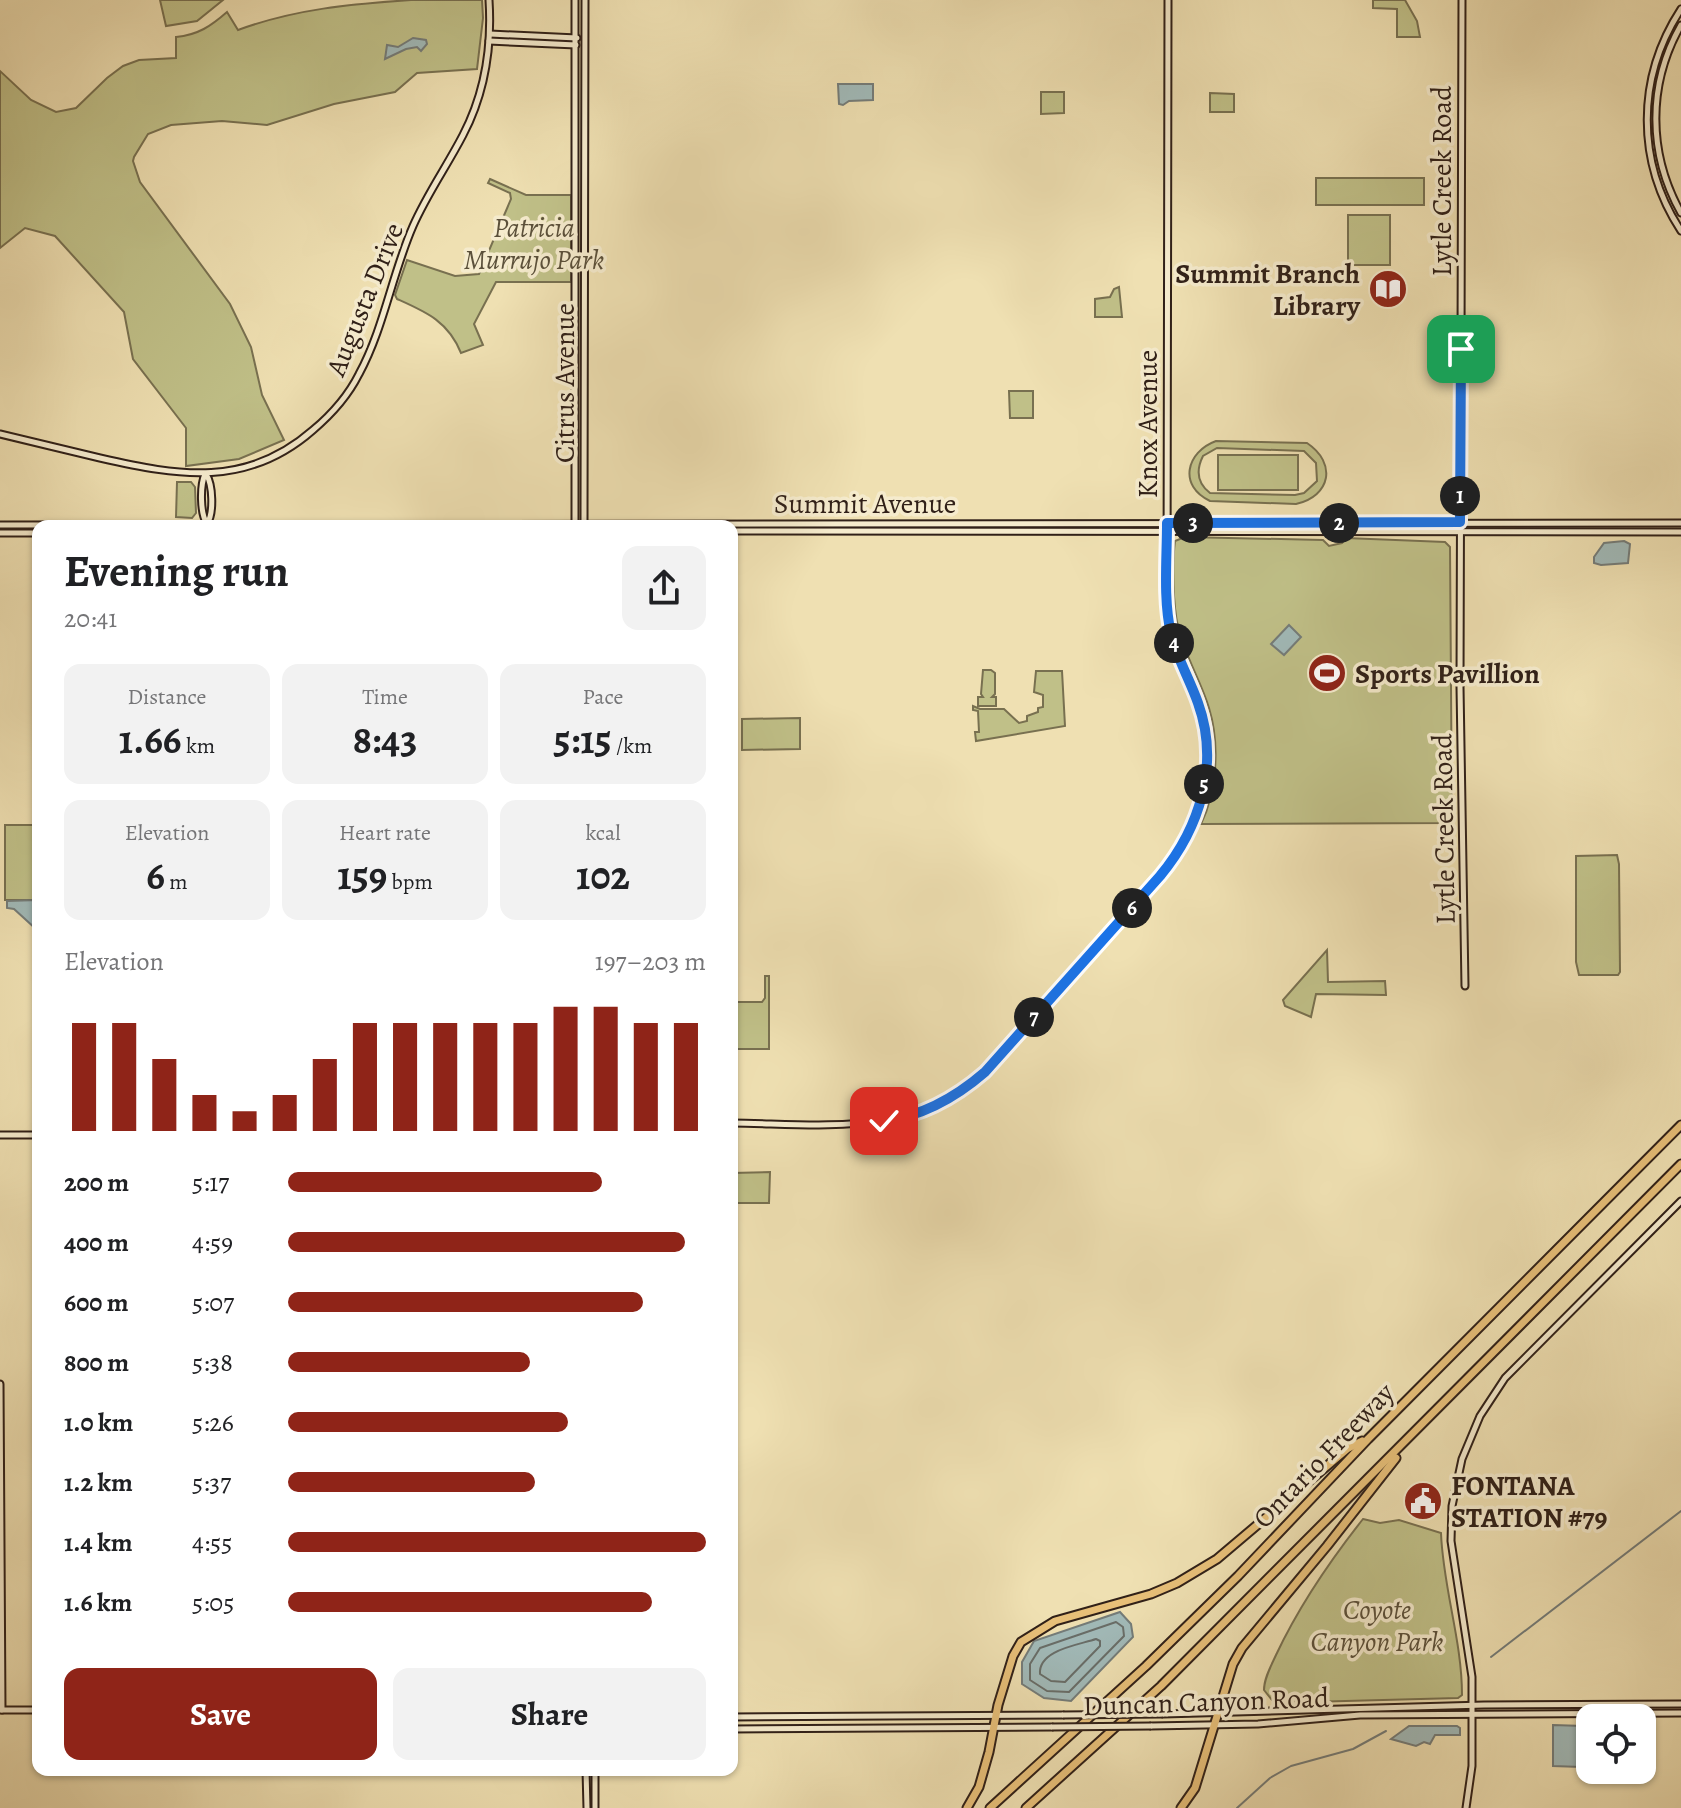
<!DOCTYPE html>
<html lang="en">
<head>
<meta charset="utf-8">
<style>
  body { margin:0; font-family:Alegreya,serif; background:#f2f2f2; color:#202124; height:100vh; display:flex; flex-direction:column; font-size:30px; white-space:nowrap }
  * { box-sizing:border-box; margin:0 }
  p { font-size:26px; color:#757577 }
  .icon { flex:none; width:44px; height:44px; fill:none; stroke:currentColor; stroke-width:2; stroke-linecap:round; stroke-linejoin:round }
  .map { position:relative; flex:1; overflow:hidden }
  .side { position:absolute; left:32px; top:520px; width:706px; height:1256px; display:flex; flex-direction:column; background:#fff; border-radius:16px; box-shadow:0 2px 6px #0004 }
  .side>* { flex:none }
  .controls { position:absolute; left:1576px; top:1704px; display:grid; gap:16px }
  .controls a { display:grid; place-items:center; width:80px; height:80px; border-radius:16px; background:#fff; box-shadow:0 2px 6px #0004; font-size:40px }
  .pin { position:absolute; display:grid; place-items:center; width:68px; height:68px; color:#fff; margin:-34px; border-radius:16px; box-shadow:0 4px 12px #0006 }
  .km { position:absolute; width:40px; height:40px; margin:-20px; border-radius:50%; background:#222; color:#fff; font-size:22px; line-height:40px; text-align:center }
  .round { display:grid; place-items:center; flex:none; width:84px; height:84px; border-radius:16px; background:#f2f2f2 }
  .summary { display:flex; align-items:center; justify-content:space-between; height:136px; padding:0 32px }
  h1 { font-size:44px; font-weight:700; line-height:60px }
  .stats { display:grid; grid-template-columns:repeat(3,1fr); gap:12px; height:136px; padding:8px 32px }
  .stats div { display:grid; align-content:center; border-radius:16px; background:#f2f2f2; text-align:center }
  .stats b { font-size:40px; font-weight:700 }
  .stats small { font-size:22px; font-weight:400 }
  .stats p { font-size:22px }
  .chart { height:224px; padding:16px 32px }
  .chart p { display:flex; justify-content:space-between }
  .chart svg { width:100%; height:144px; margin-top:8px; stroke:#8f2418; stroke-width:6 }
  .primary-button { display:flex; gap:16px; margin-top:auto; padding:16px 32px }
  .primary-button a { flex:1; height:92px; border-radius:16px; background:#8f2418; color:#fff; font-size:32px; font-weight:700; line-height:92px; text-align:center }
  .primary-button a+a { background:#f2f2f2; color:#202124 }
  ul { padding:0 32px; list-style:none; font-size:26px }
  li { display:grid; grid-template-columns:128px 96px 1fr; align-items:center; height:60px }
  li i { height:20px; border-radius:10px; background:#8f2418 }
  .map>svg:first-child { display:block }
  .green { fill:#c0c088; stroke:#787050; stroke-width:2; fill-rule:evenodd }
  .water { fill:#a1bab9; stroke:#747c79; stroke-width:2 }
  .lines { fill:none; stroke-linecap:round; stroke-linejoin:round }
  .shore { stroke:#686d68; stroke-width:2 }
  .stream { stroke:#747c79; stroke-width:2 }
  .secondary-casing { stroke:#302018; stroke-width:9 }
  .highway-casing { stroke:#302018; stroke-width:11 }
  .secondary { stroke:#f5ebcd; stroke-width:5 }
  .highway { stroke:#e8c079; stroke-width:7 }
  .secondary-bridge-casing { stroke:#302018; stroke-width:9; stroke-linecap:butt }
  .secondary-bridge { stroke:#f5ebcd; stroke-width:5 }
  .route-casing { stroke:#fff; stroke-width:16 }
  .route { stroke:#1a73e8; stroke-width:10 }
  .labels { text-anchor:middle; stroke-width:7; stroke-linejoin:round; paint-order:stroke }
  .street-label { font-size:28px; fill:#302018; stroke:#f5ebcd }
  .park-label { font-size:28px; font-style:italic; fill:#5b503a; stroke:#f5ebcd }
  .poi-label { font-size:28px; font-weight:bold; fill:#302018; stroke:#f5ebcd; text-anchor:start }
</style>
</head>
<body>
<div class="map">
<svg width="1681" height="1808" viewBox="0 0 1681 1808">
  <rect width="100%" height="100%" fill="#efe0b2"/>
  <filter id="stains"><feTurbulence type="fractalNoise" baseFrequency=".0025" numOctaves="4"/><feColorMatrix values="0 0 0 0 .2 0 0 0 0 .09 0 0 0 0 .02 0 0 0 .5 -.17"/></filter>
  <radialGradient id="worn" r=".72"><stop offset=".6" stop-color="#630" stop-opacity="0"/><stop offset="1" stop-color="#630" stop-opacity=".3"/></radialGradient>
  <g class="green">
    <polygon points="160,0 223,0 197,21 166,26"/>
    <path d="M411 0H482L483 18 477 69 417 73 395 92 334 104 267 125 222 121 171 125 148 134 134 157 133 161 140 182 230 304 251 347 262 395 284 440 239 459 186 466V428L133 359 124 312 55 236 25 228 0 248V71L31 100 56 112 76 108 107 78 123 66 139 60 176 58V37C198 35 211 26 227 12L238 30C295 9 351 4 411 0Z"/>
    <polygon points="1373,0 1405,0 1417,21 1420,37 1397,37 1397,9 1373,8"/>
    <polygon points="1041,92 1064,92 1064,113 1041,114"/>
    <polygon points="1210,93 1234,94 1234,112 1210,112"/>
    <rect x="1316" y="178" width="108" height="27"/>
    <path d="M490 179 526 195H571V282H496L474 324 483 345 461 353C448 321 426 312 397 299L395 295 407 260 455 276 479 274 511 199 510 193 488 183Z"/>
    <rect x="1348" y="215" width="42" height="50"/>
    <polygon points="1119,287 1122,317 1095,317 1095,299 1110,297 1114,289"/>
    <polygon points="1009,391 1033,391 1033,418 1010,418"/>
    <path d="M1216 441 1307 443C1337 463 1331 496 1296 504L1210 501C1178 486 1186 452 1216 441ZM1217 448 1304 451 1316 463 1317 481 1304 493 1295 495 1210 493C1197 483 1196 470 1203 456Z"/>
    <rect x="1218" y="455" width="80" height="35"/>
    <polygon points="177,482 191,482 195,487 196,513 192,518 176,517"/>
    <path d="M1185 537 1323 540 1329 546 1342 543 1346 538 1445 542 1450 547 1452 823 1201 824C1217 791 1220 744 1209 708 1201 681 1185 656 1178 627 1173 605 1172 564 1175 541Z"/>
    <polygon points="983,670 991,670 995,673 995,694 992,697 996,697 996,706 978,706 978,697 983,697 981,694"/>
    <polygon points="1036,671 1062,671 1065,726 976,741 975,732 979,732 978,711 973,710 973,706 980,709 1004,709 1019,723 1027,721 1027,716 1038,712 1038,708 1043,707 1043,695 1034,692"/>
    <polygon points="800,718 800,749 742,750 742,719"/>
    <rect x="5" y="825" width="33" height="75"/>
    <polygon points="1617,855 1619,864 1620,972 1618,975 1579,975 1576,962 1576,856"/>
    <polygon points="1327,950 1328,982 1385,981 1386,995 1316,994 1311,1017 1285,1006 1283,1000"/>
    <polygon points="765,976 769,976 769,1049 732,1049 732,1002 762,1002 765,998"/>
    <polygon points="770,1172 769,1203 732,1203 732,1173"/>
    <path d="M1363 1519 1380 1523 1399 1520 1441 1533C1443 1588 1462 1640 1462 1695L1458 1698 1308 1702 1272 1700 1264 1690C1264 1678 1271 1666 1276 1655 1299 1606 1329 1562 1363 1519Z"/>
  </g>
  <g class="water">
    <polygon points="413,38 426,40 427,44 421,51 417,47 406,49 385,59 387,45 398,47"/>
    <polygon points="838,84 873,84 873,100 849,101 843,105 839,104"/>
    <polygon points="1624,541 1630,544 1628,563 1601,565 1594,563 1594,557 1604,543"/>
    <polygon points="1289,625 1301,637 1284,655 1271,644"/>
    <polygon points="38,900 36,929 14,909 7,908 7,901"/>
    <polygon points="1120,1612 1131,1624 1133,1637 1071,1701 1044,1698 1022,1684 1022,1662 1034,1641"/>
    <polygon points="1553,1725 1583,1726 1581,1767 1553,1766"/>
    <polygon points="1409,1726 1457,1726 1460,1728 1460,1735 1435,1735 1430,1744 1424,1742 1416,1746 1391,1739"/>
  </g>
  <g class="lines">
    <g class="shore">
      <polygon points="1116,1622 1123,1627 1124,1636 1069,1692 1047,1691 1030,1680 1030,1664 1040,1648"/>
      <path d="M1096 1639 1100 1641V1646L1065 1682 1051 1681 1040 1674C1038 1650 1078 1645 1096 1639Z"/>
    </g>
    <g class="stream">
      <polyline points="1491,1657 1681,1511"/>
      <polyline points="1237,1808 1270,1778 1291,1766 1353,1749 1386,1731"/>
    </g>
    <defs>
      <g id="secondary">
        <polyline points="1462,0 1460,687 1465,986"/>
        <path d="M1681 9C1636 78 1636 162 1681 231"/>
        <path d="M1681 25C1647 85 1648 154 1681 213"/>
        <polyline points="490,34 577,38"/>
        <polyline points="489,41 576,45"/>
        <path d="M0 434C33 442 67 450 100 458 179 476 247 488 313 430 332 414 348 396 359 374 384 328 392 274 413 226 427 194 447 166 463 135 485 93 492 47 489 0"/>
        <path d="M205 474C200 486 200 513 207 524"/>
        <path d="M206 474C213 485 214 513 207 524"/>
        <polyline points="575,523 575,0"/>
        <polyline points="584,523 585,0"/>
        <polyline points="0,525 1681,523"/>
        <polyline points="732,531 1681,532"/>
        <polyline points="0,533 38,533"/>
        <path d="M732 1123C824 1124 910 1138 985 1072L1160 876C1199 829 1220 765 1199 704 1193 687 1184 671 1177 653 1170 634 1168 614 1167 593L1168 0"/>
        <polyline points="0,1135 38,1135"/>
        <polyline points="0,1384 2,1710"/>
        <polyline points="0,1710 38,1710"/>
        <polyline points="1163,1714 1484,1705 1681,1704"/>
        <polyline points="732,1717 1063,1715"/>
        <polyline points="1151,1726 1258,1724 1360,1715 1681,1713"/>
        <polyline points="732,1729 1052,1727"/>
        <polyline points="586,1770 587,1808"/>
        <polyline points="595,1808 595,1770"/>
        <polyline points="1466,1808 1472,1766 1472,1677 1451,1541 1452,1506 1462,1459 1480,1416 1505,1378 1681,1201"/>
      </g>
      <g id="highway">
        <polyline points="967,1808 979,1787 989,1752 998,1705 1013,1656 1021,1642 1055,1621 1151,1594 1177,1583 1217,1559 1347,1449 1362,1441"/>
        <polyline points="990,1808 1146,1666 1238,1576 1368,1439 1681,1125"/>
        <polyline points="1026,1808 1161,1686 1681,1164"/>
        <polyline points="1181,1808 1195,1788 1233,1664 1242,1648 1327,1546 1396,1458"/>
      </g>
    </defs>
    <use href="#secondary" class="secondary-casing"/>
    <use href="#highway" class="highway-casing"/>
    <use href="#secondary" class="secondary"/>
    <use href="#highway" class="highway"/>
    <defs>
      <g id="secondary-bridge">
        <polyline points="1063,1715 1163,1714"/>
        <polyline points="1052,1727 1151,1726"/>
      </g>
    </defs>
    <use href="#secondary-bridge" class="secondary-bridge-casing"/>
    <use href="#secondary-bridge" class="secondary-bridge"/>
  </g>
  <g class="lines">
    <defs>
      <path id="route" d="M884 1121C923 1116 955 1098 985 1072L1160 876C1200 828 1220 764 1198 703 1190 680 1177 658 1171 634 1163 599 1167 559 1167 523L1460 522 1461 349"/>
    </defs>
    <use href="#route" class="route-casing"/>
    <use href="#route" class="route"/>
  </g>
  <defs>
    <symbol id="library-disc" viewBox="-11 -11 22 22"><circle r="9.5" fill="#8f2418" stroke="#f5ebcd"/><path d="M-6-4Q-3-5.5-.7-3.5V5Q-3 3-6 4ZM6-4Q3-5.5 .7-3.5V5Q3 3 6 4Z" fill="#fff"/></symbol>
    <symbol id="stadium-disc" viewBox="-11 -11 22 22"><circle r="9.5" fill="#8f2418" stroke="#f5ebcd"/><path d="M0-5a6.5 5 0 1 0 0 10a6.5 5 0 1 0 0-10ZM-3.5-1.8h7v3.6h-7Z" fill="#fff"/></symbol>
    <symbol id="civic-disc" viewBox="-11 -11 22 22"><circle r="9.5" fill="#8f2418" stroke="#f5ebcd"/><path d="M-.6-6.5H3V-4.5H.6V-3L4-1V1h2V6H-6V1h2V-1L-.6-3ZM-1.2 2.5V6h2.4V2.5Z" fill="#fff"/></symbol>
  </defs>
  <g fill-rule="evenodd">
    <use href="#library-disc" x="1366" y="267" width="44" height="44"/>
    <use href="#stadium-disc" x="1305" y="651" width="44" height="44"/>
    <use href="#civic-disc" x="1401" y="1479" width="44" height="44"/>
  </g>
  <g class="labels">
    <g class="street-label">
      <text transform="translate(1441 181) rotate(-90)" y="10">Lytle Creek Road</text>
      <text transform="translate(364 299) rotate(-68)" y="10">Augusta Drive</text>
      <text transform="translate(564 383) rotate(-90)" y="10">Citrus Avenue</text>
      <text transform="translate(1147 424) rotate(-90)" y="10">Knox Avenue</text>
      <text x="865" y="513">Summit Avenue</text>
      <text transform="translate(1443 829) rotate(-91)" y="10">Lytle Creek Road</text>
      <text transform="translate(1323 1455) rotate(-46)" y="10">Ontario Freeway</text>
      <text transform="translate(1206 1701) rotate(-2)" y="10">Duncan Canyon Road</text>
    </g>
    <g class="park-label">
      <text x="534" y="237">Patricia<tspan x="534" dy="32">Murrujo Park</tspan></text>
      <text x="1377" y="1619">Coyote<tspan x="1377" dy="32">Canyon Park</tspan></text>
    </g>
    <g class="poi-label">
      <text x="1360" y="283" text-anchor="end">Summit Branch<tspan x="1360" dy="32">Library</tspan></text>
      <text x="1355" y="683">Sports Pavillion</text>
      <text x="1451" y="1495">FONTANA<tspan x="1451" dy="32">STATION #79</tspan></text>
    </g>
  </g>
  <rect width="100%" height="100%" filter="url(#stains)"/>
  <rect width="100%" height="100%" fill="url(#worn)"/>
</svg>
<div class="controls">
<a><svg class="icon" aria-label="locate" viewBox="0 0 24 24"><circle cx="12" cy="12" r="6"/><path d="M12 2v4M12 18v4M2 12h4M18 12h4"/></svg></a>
</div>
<div class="pin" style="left:1461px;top:349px;background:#1e9e55"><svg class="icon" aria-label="arrive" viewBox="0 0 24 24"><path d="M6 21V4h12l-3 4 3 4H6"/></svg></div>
<div class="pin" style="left:884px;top:1121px;background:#d93025"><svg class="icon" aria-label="check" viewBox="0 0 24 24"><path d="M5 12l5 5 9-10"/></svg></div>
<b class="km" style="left:1460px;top:496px">1</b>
<b class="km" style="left:1339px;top:523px">2</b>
<b class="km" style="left:1193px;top:523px">3</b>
<b class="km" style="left:1174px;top:643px">4</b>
<b class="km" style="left:1204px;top:784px">5</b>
<b class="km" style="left:1132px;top:908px">6</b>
<b class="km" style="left:1034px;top:1017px">7</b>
<section class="side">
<div class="summary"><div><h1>Evening run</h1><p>20:41</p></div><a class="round"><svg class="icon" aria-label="share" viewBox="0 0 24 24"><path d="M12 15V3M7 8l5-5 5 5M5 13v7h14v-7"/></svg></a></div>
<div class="stats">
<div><p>Distance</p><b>1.66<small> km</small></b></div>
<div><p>Time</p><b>8:43</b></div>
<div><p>Pace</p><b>5:15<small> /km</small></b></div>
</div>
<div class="stats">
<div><p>Elevation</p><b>6<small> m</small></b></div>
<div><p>Heart rate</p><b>159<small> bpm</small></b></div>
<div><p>kcal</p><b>102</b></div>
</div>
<div class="chart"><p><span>Elevation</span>197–203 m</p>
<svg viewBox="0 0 160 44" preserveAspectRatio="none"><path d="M5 44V11M15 44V11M25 44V22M35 44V33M45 44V38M55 44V33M65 44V22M75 44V11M85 44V11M95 44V11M105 44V11M115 44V11M125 44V6M135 44V6M145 44V11M155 44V11"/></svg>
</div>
<ul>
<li><b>200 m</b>5:17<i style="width:75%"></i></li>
<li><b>400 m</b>4:59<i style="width:95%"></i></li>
<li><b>600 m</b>5:07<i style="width:85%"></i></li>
<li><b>800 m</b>5:38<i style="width:58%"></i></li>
<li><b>1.0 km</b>5:26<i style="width:67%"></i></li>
<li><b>1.2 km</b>5:37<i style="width:59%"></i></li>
<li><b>1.4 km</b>4:55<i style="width:100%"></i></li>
<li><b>1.6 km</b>5:05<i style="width:87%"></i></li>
</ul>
<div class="primary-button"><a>Save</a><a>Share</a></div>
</section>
</div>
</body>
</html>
